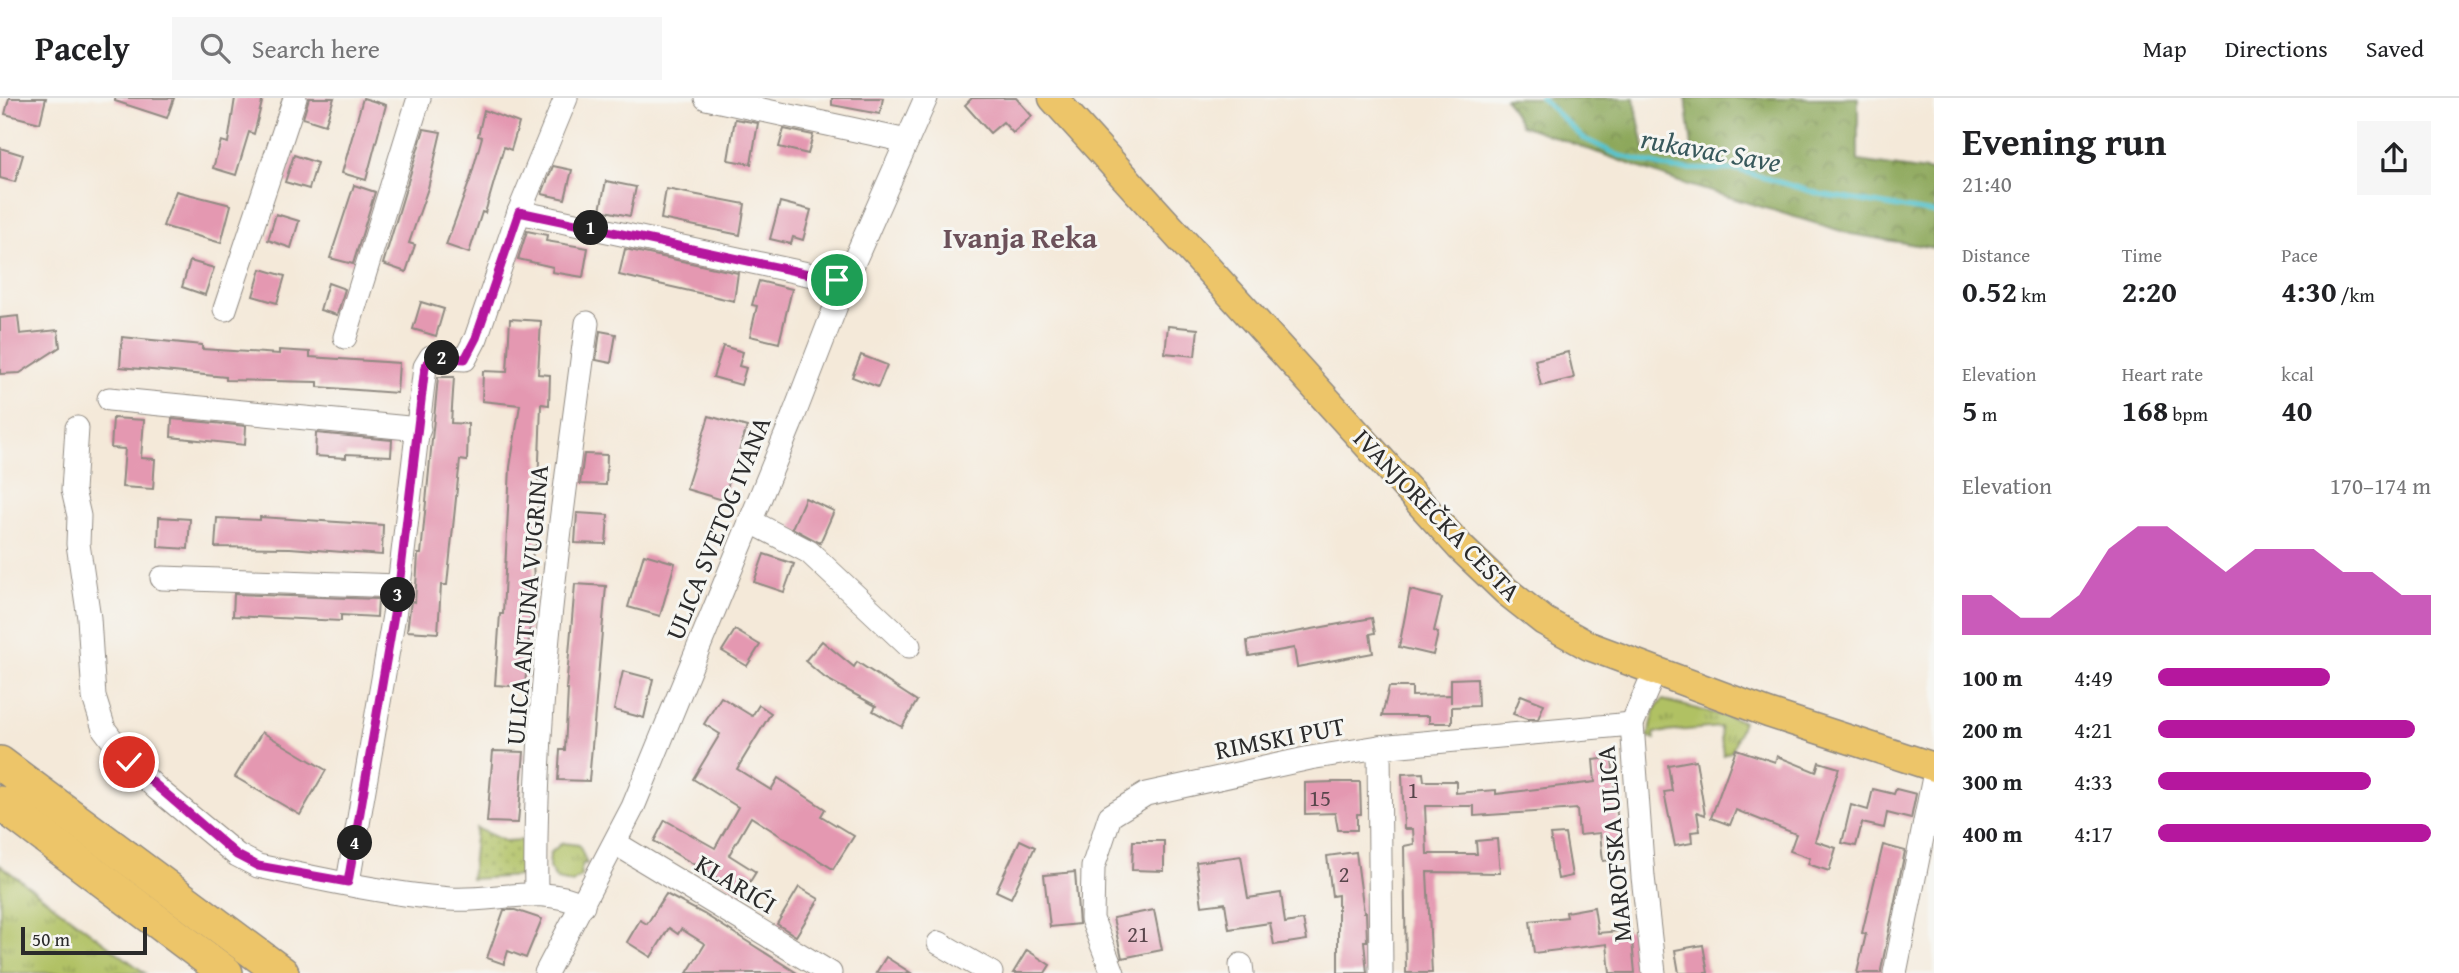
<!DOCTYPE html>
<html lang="en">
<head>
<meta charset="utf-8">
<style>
  body { margin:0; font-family:"Gentium Book Plus",serif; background:#f6f6f6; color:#202124; height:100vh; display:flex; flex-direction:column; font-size:26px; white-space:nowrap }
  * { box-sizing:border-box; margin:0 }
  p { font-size:23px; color:#757577 }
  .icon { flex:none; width:38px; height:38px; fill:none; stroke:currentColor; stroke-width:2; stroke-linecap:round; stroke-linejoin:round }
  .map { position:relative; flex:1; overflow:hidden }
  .drawer { display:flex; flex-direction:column; background:#fff; width:525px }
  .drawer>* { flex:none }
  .scale { position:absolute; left:21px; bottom:18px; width:126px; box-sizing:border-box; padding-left:7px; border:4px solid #2b2b2b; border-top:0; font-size:19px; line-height:24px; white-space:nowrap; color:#2b2b2b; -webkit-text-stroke:5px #f6f6f2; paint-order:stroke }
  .pin { position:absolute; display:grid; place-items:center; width:60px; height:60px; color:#fff; margin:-30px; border:4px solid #fff; border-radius:50%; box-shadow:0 2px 7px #0007 }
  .km { position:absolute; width:35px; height:35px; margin:-18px; border-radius:50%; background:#222; color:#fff; font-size:19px; line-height:35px; text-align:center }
  .round { display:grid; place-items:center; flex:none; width:74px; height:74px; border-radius:0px; background:#f6f6f6 }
  .summary { display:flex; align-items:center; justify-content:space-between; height:119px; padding:0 28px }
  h1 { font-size:38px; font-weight:700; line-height:52px }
  .metrics { display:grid; grid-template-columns:repeat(3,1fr); gap:10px; height:119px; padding:7px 28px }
  .metrics div { display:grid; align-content:center }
  .metrics b { font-size:30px; font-weight:700 }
  .metrics small { font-size:19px; font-weight:400 }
  .metrics p { font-size:19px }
  .chart { height:196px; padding:14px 28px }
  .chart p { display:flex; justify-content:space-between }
  .chart svg { width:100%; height:126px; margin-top:7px; fill:#b5179e; opacity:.7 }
  ul { padding:0 28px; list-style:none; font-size:23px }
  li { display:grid; grid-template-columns:112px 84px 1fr; align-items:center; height:52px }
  li i { height:18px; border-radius:9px; background:#b5179e }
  header { display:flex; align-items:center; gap:42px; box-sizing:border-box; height:98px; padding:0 35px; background:#fff; border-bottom:2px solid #e0e0e0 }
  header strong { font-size:33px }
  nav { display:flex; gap:38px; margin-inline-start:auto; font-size:24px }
  .search { width:490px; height:63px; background:#f6f6f6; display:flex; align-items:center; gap:18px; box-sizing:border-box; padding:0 24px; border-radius:0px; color:#757577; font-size:26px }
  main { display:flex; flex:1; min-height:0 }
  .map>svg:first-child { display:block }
  .grass { fill:url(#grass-tufts); stroke:#6e7648; stroke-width:2 }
  .forest { fill:url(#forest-crowns); stroke:#5c6942; stroke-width:2 }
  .park { fill:url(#park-dots); stroke:#6e7648; stroke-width:2 }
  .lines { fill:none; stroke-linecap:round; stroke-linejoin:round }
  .stream { stroke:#56c3cd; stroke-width:5 }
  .building { fill:#e498b1 }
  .minor-casing { stroke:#908a82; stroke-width:25 }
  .major-casing { stroke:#908a82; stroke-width:31 }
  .highway-casing { stroke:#908a82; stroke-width:36 }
  .minor { stroke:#fff; stroke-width:23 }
  .major { stroke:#edc569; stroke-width:28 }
  .highway { stroke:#edc569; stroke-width:33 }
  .route-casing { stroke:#fff; stroke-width:14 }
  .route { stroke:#b5179e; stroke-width:9 }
  .labels { text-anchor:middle; stroke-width:6; stroke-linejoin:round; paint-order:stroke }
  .number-label { font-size:23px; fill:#59464c }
  .street-label { font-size:26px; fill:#2b2b2b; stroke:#f6f6f2 }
  .water-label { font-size:28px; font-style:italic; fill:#38595c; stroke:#f6f6f2 }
  .quarter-label { font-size:30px; font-weight:bold; fill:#6c515a; stroke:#f6f6f2 }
</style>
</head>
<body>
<header>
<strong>Pacely</strong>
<div class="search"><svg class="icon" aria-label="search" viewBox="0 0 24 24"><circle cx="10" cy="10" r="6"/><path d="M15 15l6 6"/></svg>Search here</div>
<nav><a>Map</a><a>Directions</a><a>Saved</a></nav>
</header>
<main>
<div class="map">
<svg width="1934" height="875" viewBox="0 0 1934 875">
  <defs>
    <pattern id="grass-tufts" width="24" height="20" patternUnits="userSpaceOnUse" patternTransform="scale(1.75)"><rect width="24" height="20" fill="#b0c164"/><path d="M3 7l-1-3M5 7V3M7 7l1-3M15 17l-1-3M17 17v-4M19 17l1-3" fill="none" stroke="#8f9d53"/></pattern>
    <pattern id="forest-crowns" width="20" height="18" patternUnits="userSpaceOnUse" patternTransform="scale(1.75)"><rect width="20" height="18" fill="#8ca75a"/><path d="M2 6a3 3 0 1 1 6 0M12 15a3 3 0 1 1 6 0" fill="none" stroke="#73884b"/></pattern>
    <pattern id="park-dots" width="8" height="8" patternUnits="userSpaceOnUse" patternTransform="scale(1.75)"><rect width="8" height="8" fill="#b0c164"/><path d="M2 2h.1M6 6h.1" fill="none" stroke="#8f9d53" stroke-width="1.8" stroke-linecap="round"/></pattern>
  </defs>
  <rect width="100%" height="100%" fill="#f6f6f2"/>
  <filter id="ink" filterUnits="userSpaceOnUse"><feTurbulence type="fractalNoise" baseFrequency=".0143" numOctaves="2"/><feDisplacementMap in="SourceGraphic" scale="14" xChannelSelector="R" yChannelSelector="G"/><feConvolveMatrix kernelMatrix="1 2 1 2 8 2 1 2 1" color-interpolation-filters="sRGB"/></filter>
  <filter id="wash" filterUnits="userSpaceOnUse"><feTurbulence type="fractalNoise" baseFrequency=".00686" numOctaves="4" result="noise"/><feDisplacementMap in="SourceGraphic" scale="28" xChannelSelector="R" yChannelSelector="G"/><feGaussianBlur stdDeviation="1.57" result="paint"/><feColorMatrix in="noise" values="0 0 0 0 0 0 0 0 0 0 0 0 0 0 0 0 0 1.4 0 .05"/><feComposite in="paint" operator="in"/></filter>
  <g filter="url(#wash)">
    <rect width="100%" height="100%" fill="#f4e9d9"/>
    <g class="grass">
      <polygon points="1663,602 1743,623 1732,653 1723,657 1720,629 1654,635 1655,642 1648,639 1656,609"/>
      <polygon points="562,745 579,747 587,766 583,765 580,776 582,778 572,785 557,782 549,770 550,755"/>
      <polygon points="0,767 145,875 0,875"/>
    </g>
    <polygon class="forest" points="1505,0 1634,0 1645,53 1693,58 1686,0 1858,0 1858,63 1934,74 1934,150 1851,136 1682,85 1521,27"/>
    <polygon class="park" points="476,730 504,743 525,742 522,778 471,781"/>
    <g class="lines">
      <polyline class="stream" points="1541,0 1583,40 1618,57 1673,71 1738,72 1820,96 1934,115"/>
    </g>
    <g id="blocks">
      <g class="building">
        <polygon points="9,0 46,0 40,25 5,16"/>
        <polygon points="115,0 174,0 167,20 115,3"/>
        <polygon points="235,0 263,0 254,36 249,34 236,77 213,70 221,43 228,45"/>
        <polygon points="309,0 334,0 325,27 303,20"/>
        <polygon points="363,0 386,7 366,82 342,75"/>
        <polygon points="832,0 883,0 880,16 832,7"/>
        <polygon points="972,0 1016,0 1032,18 1013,35 1003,24 990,35 965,7"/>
        <polygon points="484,12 519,25 511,52 504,49 485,115 482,114 469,155 446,147 470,82 482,39 478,38"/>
        <polygon points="735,21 758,25 751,66 728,62"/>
        <polygon points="424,31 441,34 428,90 409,145 415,147 406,174 383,166"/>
        <polygon points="784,31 813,37 808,56 779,49"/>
        <polygon points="0,50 23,57 15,84 0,80"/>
        <polygon points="294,57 317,65 309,91 285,84"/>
        <polygon points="553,68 572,72 565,101 542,96"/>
        <polygon points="606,83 636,89 630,118 600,112"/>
        <polygon points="354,87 375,94 353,166 330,160"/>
        <polygon points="666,91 745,106 740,137 661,121"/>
        <polygon points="176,93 231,107 221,145 163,128"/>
        <polygon points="780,104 811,112 803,142 793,139 791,146 770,141"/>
        <polygon points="276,116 299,123 291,150 268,142"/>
        <polygon points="527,133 547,137 546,143 588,150 583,179 552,174 553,169 518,161"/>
        <polygon points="625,151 738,175 734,203 619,177"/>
        <polygon points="190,163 214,170 205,197 182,189"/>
        <polygon points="261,171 285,178 277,205 253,198"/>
        <polygon points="759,183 792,191 779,245 750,238 757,208 752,207"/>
        <polygon points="328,185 345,191 337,217 320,212"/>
        <polygon points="421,204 444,211 436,238 413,231"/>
        <polygon points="18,218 20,236 58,232 60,249 20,275 0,276 0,220"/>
        <polygon points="510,221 541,223 538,276 550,277 549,307 541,306 536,448 532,448 535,498 532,498 525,589 495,587 500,516 503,516 510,369 520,307 482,303 483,273 507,274"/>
        <polygon points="1168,228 1198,231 1195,258 1165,255"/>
        <polygon points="600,233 616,236 611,265 596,262"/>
        <polygon points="122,239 202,247 202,251 279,256 279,252 310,254 310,259 399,265 397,295 318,289 318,284 226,282 226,279 120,269"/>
        <polygon points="723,248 743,254 739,268 746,270 741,287 713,279"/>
        <polygon points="1568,254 1574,280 1541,288 1535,262"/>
        <polygon points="861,257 887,267 878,289 852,279"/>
        <polygon points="438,279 454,279 451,325 468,326 467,363 460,362 447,487 441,487 438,535 407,533 411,503 415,504 418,456 421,456"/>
        <polygon points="709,318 747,329 723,402 686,391"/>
        <polygon points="113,320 144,322 141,360 155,361 153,391 122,389 125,351 111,350"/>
        <polygon points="172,321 246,328 245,347 171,339"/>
        <polygon points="316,335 392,342 391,358 346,356 346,360 315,358"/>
        <polygon points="584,356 607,357 606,387 580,386"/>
        <polygon points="805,400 834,413 820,445 792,430"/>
        <polygon points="577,415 608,417 606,446 575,445"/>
        <polygon points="159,419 190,421 188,451 158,449"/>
        <polygon points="260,419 383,427 382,457 290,450 215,449 217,420 260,422"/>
        <polygon points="644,456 675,465 660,518 628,509"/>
        <polygon points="764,456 794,466 784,494 754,484"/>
        <polygon points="575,486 606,488 589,683 558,682 560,652 565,652 568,591 566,591"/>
        <polygon points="1410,492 1442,500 1434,533 1438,535 1433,557 1399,549"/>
        <polygon points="234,496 378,501 377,519 341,517 341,523 233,518"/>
        <polygon points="1372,520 1375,535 1370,536 1373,555 1297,569 1294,550 1249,558 1247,543"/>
        <polygon points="735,532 760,547 747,568 722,553"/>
        <polygon points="822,543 854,569 857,564 917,603 902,629 873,613 876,608 825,580 805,563"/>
        <polygon points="623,573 653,581 644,620 614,612"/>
        <polygon points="1477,580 1478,608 1452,609 1452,625 1429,625 1429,618 1382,618 1389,589 1412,589 1412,598 1451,597 1451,605 1451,581"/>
        <polygon points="1521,597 1544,606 1538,621 1527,621 1513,616"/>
        <polygon points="721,599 752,618 759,607 771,615 737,671 771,692 778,680 825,711 821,718 854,738 833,771 751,719 729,757 756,774 743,795 654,743 665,722 715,750 738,709 693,681 720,636 704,626"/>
        <polygon points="262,634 326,672 300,717 235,679"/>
        <polygon points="1736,651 1775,664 1777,658 1816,674 1819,664 1839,670 1815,743 1836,750 1829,773 1808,766 1810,760 1790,753 1796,736 1736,712 1730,727 1711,720"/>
        <polygon points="493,653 524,654 518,725 487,724"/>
        <polygon points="1612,660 1621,761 1603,763 1600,735 1579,737 1577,711 1474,718 1474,708 1425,708 1427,756 1477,756 1476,743 1497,741 1500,775 1427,774 1432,875 1406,875 1404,748 1414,746 1413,731 1404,731 1402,676 1423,675 1424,683 1456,683 1456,695 1496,692 1496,696 1595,684 1593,662"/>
        <polygon points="1696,662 1705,717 1697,714 1700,733 1691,734 1692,745 1675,748 1664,694 1672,693 1668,667"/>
        <polygon points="1334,684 1360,684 1361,716 1357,716 1357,732 1338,732 1335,715 1305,716 1305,685"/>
        <polygon points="1873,691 1894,696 1896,691 1916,696 1911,721 1887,715 1884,730 1862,725 1856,748 1842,745 1851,707 1868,712"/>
        <polygon points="1565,736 1572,778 1558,781 1550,737"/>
        <polygon points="1020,742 1035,749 1011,800 996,793"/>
        <polygon points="1133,743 1164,743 1164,773 1132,772"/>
        <polygon points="1883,747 1905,753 1881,872 1881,875 1857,875 1866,836 1862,835"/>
        <polygon points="1356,754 1364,814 1366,814 1367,843 1364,843 1367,875 1338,875 1338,797 1332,798 1327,758"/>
        <polygon points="1241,758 1248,800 1281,795 1285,825 1303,822 1307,842 1274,847 1270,825 1229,831 1225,805 1202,808 1196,764"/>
        <polygon points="1075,774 1079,826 1050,829 1044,777"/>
        <polygon points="799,789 819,801 796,838 777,826"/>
        <polygon points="666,796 704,816 797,875 687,875 705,846 681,831 678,836 669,830 651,859 627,844 640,822 647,826"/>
        <polygon points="1594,809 1598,835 1631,832 1635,875 1610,875 1607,846 1534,855 1530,823 1567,819 1566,814"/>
        <polygon points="504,812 515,812 542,821 526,860 508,853 504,866 487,860"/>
        <polygon points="1154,812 1162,852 1122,860 1113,820"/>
        <polygon points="1703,847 1708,875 1679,875 1675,852"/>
        <polygon points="1027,852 1050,867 1045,875 1013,875"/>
        <polygon points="886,859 911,875 876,875"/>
      </g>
    </g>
  </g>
  <g filter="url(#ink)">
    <use href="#blocks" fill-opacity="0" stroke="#908a82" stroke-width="2"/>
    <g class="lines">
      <defs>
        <g id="minor">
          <polyline points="706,0 907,43"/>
          <polyline points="519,114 845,184"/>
          <polyline points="225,211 295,0"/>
          <polyline points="345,239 419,0"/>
          <polyline points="109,301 419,331"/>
          <path d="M77 330 73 392 79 418 78 446 89 520 94 599 104 631 129 664 156 690 237 757 258 768C319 781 388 796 450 801 495 804 541 786 583 807"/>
          <polyline points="750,423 809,454 909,548"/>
          <polyline points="162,480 399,488"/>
          <polyline points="1654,575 1632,626 1643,779 1654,875"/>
          <polyline points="1379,649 1381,875"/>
          <polyline points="615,745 830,875"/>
          <polyline points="348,784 399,488 425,269 431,259 465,261 476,240 519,114 566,0"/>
          <path d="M536 795C533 604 562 414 587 225"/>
          <polyline points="939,845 991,875"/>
          <polyline points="1241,867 1242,875"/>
          <polyline points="546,875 633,709 790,327 845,184 926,0"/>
          <polyline points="1113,875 1092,821 1093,769 1110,718 1146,696 1310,660 1379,649 1632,626"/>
          <polyline points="1895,875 1934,679"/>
        </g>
        <polyline id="major" points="1053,0 1461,450 1506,493 1544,523 1589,548 1768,615 1934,669"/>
        <g id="highway">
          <polyline points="0,665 282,875"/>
          <polyline points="0,705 226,875"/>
        </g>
      </defs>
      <use href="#minor" class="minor-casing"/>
      <use href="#major" class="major-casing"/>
      <use href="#highway" class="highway-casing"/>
      <use href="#minor" class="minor"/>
      <use href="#major" class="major"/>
      <use href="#highway" class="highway"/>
    </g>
  </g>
  <g class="lines" filter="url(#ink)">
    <defs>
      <polyline id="route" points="129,664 237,757 258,768 348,784 399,488 425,269 431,259 465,261 476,240 519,114 837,182"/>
    </defs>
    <use href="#route" class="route-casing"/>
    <use href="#route" class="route"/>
  </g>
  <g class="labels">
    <g class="number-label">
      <text x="1413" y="700">1</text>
      <text x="1320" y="708">15</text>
      <text x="1344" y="784">2</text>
      <text x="1138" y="844">21</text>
    </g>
    <g class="street-label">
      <text transform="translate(1437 417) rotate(46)" y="9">IVANJOREČKA CESTA</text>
      <text transform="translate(718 430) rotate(-68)" y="9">ULICA SVETOG IVANA</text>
      <text transform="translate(527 507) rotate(-85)" y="9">ULICA ANTUNA VUGRINA</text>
      <text transform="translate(1280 640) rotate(-11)" y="9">RIMSKI PUT</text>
      <text transform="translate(1614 746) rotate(-95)" y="9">MAROFSKA ULICA</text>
      <text transform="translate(736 786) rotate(31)" y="9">KLARIĆI</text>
    </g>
    <g class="water-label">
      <text transform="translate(1711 52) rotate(10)" y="10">rukavac Save</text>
    </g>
    <g class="quarter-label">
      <text x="1020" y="150">Ivanja Reka</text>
    </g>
  </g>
</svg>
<div class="scale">50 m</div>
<div class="pin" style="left:837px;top:182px;background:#1e9e55"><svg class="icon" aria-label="arrive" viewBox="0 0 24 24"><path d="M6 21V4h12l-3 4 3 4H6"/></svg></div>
<div class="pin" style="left:129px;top:664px;background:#d93025"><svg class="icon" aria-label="check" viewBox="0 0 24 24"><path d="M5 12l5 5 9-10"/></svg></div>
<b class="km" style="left:591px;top:130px">1</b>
<b class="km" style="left:442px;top:260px">2</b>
<b class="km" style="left:398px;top:497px">3</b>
<b class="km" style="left:355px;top:745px">4</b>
</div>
<section class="drawer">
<div class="summary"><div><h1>Evening run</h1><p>21:40</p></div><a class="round"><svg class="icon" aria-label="share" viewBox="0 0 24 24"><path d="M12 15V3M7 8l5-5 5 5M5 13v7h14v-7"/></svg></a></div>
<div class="metrics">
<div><p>Distance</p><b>0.52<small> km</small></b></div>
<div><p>Time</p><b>2:20</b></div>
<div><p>Pace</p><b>4:30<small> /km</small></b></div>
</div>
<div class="metrics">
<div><p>Elevation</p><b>5<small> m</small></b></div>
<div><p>Heart rate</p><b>168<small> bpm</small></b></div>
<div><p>kcal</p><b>40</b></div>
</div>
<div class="chart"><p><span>Elevation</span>170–174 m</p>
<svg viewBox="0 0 160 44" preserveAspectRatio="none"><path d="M0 44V30L10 30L20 38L30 38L40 30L50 14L60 6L70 6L80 14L90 22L100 14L110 14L120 14L130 22L140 22L150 30L160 30V44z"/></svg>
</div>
<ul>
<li><b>100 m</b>4:49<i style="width:63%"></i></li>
<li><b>200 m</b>4:21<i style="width:94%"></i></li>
<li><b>300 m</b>4:33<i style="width:78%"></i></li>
<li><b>400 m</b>4:17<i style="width:100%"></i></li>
</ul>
</section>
</main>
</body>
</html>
